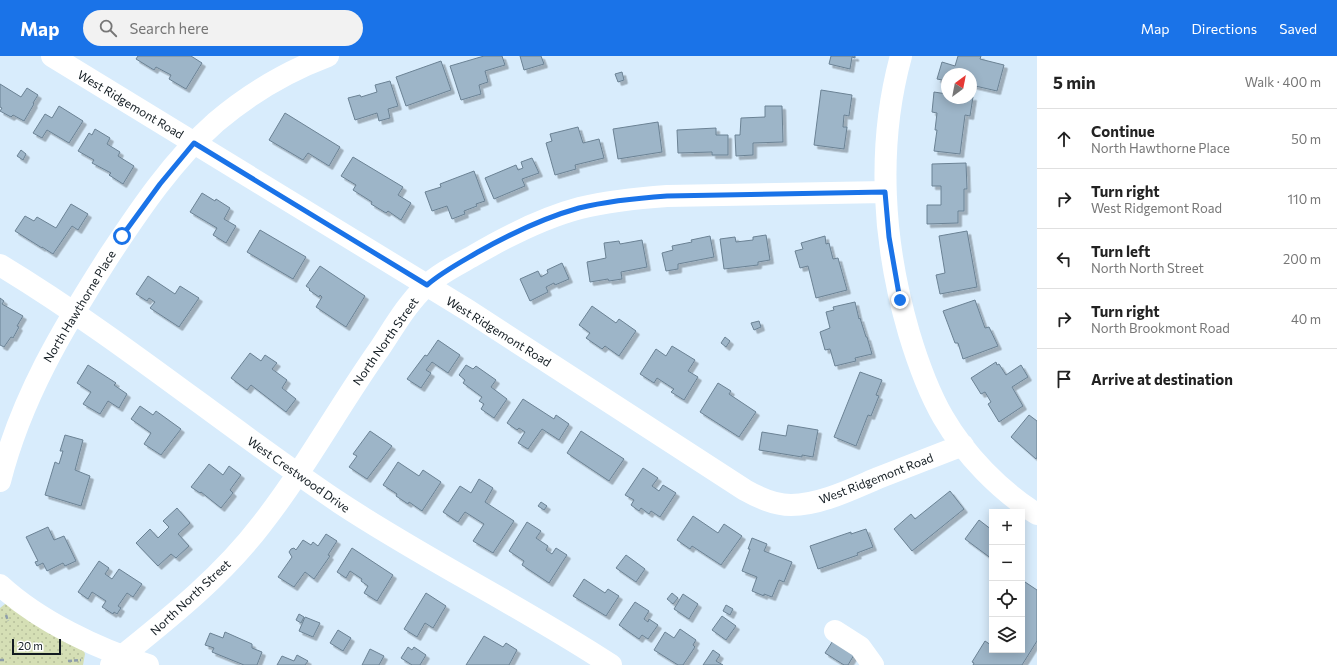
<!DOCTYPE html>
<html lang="en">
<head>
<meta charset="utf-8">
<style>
	:root { --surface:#fff; --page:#f2f2f2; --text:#222; --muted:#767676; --line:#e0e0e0; --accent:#1a73e8 }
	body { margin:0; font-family:Commissioner,sans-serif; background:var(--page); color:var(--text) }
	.controls { position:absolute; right:12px; bottom:12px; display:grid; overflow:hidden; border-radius:0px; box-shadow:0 2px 10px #0003 }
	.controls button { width:36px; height:36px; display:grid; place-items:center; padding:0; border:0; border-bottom:1px solid var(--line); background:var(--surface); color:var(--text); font:20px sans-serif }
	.compass { position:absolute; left:941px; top:12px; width:36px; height:36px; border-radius:50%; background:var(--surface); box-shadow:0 2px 10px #0003; rotate:32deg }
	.scale { position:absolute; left:12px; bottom:10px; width:49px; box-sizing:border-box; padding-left:4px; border:2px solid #121b21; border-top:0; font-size:11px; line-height:14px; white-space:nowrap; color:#121b21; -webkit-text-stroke:3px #fff; paint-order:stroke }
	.stop { position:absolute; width:12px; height:12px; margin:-9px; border:3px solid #1a73e8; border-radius:50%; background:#fff }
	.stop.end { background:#1a73e8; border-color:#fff; box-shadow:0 1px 4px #0008 }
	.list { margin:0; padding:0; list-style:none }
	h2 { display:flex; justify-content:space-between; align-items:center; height:52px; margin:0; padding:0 16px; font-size:17px }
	h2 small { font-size:13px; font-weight:400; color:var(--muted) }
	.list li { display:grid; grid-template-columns:26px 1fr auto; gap:12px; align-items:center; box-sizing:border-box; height:60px; padding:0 16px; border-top:1px solid var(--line) }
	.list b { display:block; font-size:15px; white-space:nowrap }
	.list p { margin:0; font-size:13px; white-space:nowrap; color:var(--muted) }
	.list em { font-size:13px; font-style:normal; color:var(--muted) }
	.icon { flex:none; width:22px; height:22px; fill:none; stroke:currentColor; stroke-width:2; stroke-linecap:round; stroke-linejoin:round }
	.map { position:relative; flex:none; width:1037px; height:609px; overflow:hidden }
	header { display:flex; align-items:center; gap:24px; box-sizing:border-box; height:56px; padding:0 20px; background:var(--accent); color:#fff }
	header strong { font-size:19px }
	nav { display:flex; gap:22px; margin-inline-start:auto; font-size:14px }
	.search { width:280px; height:36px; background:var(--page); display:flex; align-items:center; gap:10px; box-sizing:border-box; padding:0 14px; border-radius:22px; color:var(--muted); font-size:15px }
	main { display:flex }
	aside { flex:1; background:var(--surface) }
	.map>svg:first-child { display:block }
</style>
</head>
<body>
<header>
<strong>Map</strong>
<div class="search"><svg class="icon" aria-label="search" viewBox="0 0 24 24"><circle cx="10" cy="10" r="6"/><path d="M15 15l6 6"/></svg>Search here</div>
<nav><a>Map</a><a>Directions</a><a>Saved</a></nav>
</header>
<main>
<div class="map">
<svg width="1037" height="609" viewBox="0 0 1037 609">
	<defs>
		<pattern id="park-dots" width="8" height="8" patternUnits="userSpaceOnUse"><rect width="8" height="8" fill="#d5dfb5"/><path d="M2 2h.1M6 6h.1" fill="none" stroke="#b6bf9b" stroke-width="1.8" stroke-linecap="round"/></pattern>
		<filter id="shadow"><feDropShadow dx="3.5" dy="3.5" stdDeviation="0" flood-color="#0004"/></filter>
	</defs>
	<rect width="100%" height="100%" fill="#d8ecfc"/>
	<path fill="url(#park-dots)" d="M5,548H12L83,593L85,598L83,609H0V552Z"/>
	<path fill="#9db5c8" stroke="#6b8294" filter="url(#shadow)" d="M138,0H191L202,7L186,33L169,23L171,19L156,11L154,14L136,3Z
		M484,0H502L505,9L485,15L488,26L479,29L481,38L461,44L450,10Z
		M520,0H541L544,8L524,14Z
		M831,0H855V2L852,1L850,13L829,8Z
		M958,0H981L980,3L1004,9L997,35L971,29V18H947V25L937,23L942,6L955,10Z
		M441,5L451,34L406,50L396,21Z
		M622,16L624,24L618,26L615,18Z
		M390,25L398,50L388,53L390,62L379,65L377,57L355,64L348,42L360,39L361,41L377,36L375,29Z
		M0,28L21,41L27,32L38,39L33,47L34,48L24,65L13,59L11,61L0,55L2,52L0,51Z
		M821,34L852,39L849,60L844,59L843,71H847L844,93L814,89Z
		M934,36L947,38V42L973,41L970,60L965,59L960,98L934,95L937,74H935L937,57L932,56Z
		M59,50L83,65L69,87L47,74L42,82L33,77L45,58L52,62Z
		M765,50H782L783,86L753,87V99L736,100L735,79H740L741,62L765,61Z
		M285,57L340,91L329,110L308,97L303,104L269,84Z
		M658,66L662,96L618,103L613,73Z
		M578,71L583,87L599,83L604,102L575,109L576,113L555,119L546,87L552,85L550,78Z
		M716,72V79H728V99H712V96L678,97L677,74Z
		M95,73L110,82L107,88L120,96L118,100L134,110L123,128L109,119L111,117L92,107L94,104L78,95L89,77L92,79Z
		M21,94L26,98L23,104L17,100Z
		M353,101L403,131L398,139L411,147L401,164L388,155L386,157L371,148L372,146L353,134L356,129L341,120Z
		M532,102L539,117L522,123L525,130L494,143L485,122L516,109L518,114L523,112L521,106Z
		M966,107L967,133H964V155H958V167L927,168V149H941V130H932V108Z
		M474,115L485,145L476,148L477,150L464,155L465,158L452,163L447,150L432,155L425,136L441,131L440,128Z
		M202,137L215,145L216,143L230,152L224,163L236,170L226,187L213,179L217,172L190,156Z
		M71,148L88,158L78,174L72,170L53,198L42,191V192L15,175L25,160L34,165L37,161L56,172Z
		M260,174L306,201L293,223L247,196Z
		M967,175L977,231L940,238L936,219L945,217L939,180Z
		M766,179L770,204L758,206V209L724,213L720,183L735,181L736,186L753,184V181Z
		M710,180L714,201L678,208V213L666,215L662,197L673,194L672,190L692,186L691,184Z
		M825,180L826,188L829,187L833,203L838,202L847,234L816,242L808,210L800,212L795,195L803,193L801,187Z
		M642,184L647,211L621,216L622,223L609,225L608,223L590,226L587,206L606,202L604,187L619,185L620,188Z
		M562,207L569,223L555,229L554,227L546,231L548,236L530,245L520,223L538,215L541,221L548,217L547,214Z
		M320,210L365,240L346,271L316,251L322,241L320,239L319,241L309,234L310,233L306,230Z
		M148,220L175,238L180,230L199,242L179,271L150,252L155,246L149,242L147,245L136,238Z
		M0,242L4,245L2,248L23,260L17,270L19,271L13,282L11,281L4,291L0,289Z
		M975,244L985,272L989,271L998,290L963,303L958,287H955L943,255Z
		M855,246L859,263L860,262L866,281H867L872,298L855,302L856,305L835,310L830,293L825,294L820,276L830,272L826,256L834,254L833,251Z
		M592,250L616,267L619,263L636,275L619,300L605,290L602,293L586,282L590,277L579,269Z
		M759,265L761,271L754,274L751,267Z
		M725,281L730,285L726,291L721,287Z
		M438,284L460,299L448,317L432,306L426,314L431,317L421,332L407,323L425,299L427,300Z
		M672,290L695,304L688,315L698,321L684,344L671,336L674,333L657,322L654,327L640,318L656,293L666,300Z
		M250,297L261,305L265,299L277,307L272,313L287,324L282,332L296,343L286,356L251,329L247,334L231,322Z
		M996,306L997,309L999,308L1006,319L1021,309L1028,321L1012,331L1023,350L999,366L988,348L991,346L985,336L981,338L971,322Z
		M88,309L116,327L114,329L127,338L119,352L108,345L100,358L83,348L91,336L77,327Z
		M466,309L473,313L476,310L496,324L491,331L507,343L494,362L481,353L484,348L479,345L482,341L463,327L465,324L459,319Z
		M860,316L882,324L876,339L879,340L871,360L868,359L856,390L834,381Z
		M718,327L731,335L729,338L756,356L739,381L700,356Z
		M523,343L554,363L556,359L569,368L559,384L542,373L528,393L518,387L525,376L519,372L517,374L507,367Z
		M140,350L153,359L156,355L181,373L161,399L144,388L151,377L131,363Z
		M1029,359L1037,365V401L1036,403L1011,381Z
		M788,369L818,374L813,401L802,399V401L759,394L762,376L786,380Z
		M370,375L392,390L367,423L349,411L357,400L353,398Z
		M581,375L624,403L609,425L567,397Z
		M65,379L83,384L75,414L90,420L81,450L45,439L55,406L59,408L63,395H60Z
		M398,406L419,420L423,414L441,426L422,455L409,446L408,448L396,440L397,438L383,429Z
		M209,408L223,419L229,410L241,419L230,434L233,437L221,452L201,436L200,437L191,431Z
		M643,412L658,422L652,430L659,435L663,429L676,437L660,461L651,455L649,458L641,452L639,455L631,449L634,444L625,439Z
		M479,423L493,432L485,446L514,465L493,497L473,485L484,468L465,456L458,466L443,456L460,430L471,437Z
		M950,435L964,453L912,495L894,473L911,458L915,463Z
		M541,446L547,450L544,454L538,450Z
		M177,452L190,467L178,478L189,490L176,502L171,498L158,510L136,487L150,473L158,482L169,471L163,465Z
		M693,460L718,477L724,468L742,480L721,509L692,490L690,493L677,484Z
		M979,464L992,474V503L965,483Z
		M527,466L541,475L536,482L548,490L546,494L552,498L556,492L567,499L549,527L522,509L524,505L509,495Z
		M48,471L54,484L64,480L76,505L65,510L63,507L47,515L43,507L37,510L35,506L38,505L26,481Z
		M866,473L873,491L857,497L858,499L818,513L810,490L851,476V478Z
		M326,478L337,485L328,499L330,500L314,523L305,516L294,531L278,521L292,501L289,496L291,493L294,492L296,494L303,484L311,489L313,486L318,490Z
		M752,482L767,488L764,495L792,506L784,526L779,524L772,541L764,538V540L752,535L757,521L742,515L750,493H748Z
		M352,492L393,519L377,545L364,537L368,530L361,525L362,523L350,515L346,522L337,516Z
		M626,499L645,513L636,526L616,512Z
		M99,505L109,512L105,518L112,523L119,513L142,528L133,541L127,537L118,550L121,552L117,558L114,556L113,558L102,551L106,545L92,536L88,543L78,536Z
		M584,523L605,537L608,533L619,540L606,560L573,540Z
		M1022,524L1037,534V585L1022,609H973L974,607L972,606L985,585L991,589L992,586V594H1022Z
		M426,537L446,550L433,572L425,567L417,581L404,573Z
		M672,537L678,542L673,548L667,543Z
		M683,538L698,548L689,563L674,553Z
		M635,546L649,555L644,563L648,566L649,563L658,569L648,583L642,579L639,583L619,569Z
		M726,549L733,553L730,559L723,555Z
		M299,558L304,561L301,567L296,564Z
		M722,560L736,570L726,584L712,574Z
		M305,561L320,567L313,581L299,575Z
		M680,573L696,584L693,589L695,591L683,609H678L654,594L665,576L674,582Z
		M338,574L351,582L343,595L330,587Z
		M225,576L252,588V592L262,596L257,609H244L212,596L214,592L205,589L210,577L223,582Z
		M484,580L503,591L506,587L517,594L509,609H466Z
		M836,580L857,594L848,609H844L825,597Z
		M408,591L412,594L414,591L426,599L420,609H412L401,602Z
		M370,593L384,600L379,609H362Z
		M713,594L720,599L716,605L723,609H703Z
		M297,599L308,605L305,609H277L282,600L294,605Z"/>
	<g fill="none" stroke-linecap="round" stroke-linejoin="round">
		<path stroke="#8e9eaa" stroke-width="2.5" stroke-dasharray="4 2" stroke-linecap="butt" d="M6,559L8,565
			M0,604H6
			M68,605L81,604"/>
		<path stroke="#fff" stroke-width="22" d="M52,0L469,255L745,434C759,442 775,449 791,449C820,449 852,433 878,422C906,411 935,400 963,389
			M901,0C876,91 883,188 909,277C918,307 928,335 943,361C965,399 1000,435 1037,458
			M0,209C119,281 225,370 340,447C428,505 523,551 611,609
			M0,425C21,342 63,272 109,200C140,153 173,104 216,66C249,38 288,15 328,0
			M0,529C39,565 98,593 148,609
			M835,575L860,591L873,609
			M111,609C164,566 219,524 261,469C305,413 339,350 380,292C394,271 407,248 425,231C438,218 457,209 473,200C507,180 542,162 580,152C609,145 638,142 667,140L885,136"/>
	</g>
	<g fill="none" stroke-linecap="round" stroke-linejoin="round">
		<path stroke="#1a73e8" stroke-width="5" d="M122,180L160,128L194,87L427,229C442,216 461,206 478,196C510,178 543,162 579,152C608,145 638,142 667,140L885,136L889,181L900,244"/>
	</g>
	<g text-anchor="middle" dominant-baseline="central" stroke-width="4" stroke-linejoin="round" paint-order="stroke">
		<g font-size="12" fill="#121b21" stroke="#fff">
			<text transform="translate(131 48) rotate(31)">West Ridgemont Road</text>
			<text transform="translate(79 250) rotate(-59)">North Hawthorne Place</text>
			<text transform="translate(499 275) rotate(32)">West Ridgemont Road</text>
			<text transform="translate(385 285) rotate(-55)">North North Street</text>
			<text transform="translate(299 418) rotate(35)">West Crestwood Drive</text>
			<text transform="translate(876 422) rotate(-21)">West Ridgemont Road</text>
			<text transform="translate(190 541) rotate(-43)">North North Street</text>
		</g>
	</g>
</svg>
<div class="controls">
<button>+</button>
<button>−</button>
<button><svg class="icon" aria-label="locate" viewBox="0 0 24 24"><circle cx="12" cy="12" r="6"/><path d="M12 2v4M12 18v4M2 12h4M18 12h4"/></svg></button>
<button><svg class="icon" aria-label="layers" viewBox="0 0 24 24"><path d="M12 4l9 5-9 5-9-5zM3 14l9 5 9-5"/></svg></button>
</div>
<svg class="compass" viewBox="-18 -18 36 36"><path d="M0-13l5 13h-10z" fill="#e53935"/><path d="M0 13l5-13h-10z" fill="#767676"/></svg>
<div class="scale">20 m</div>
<div class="stop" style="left:122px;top:180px"></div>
<div class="stop end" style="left:900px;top:244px"></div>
</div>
<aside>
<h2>5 min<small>Walk · 400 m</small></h2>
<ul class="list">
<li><svg class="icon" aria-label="ahead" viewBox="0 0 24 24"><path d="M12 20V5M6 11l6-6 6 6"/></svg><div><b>Continue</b><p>North Hawthorne Place</p></div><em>50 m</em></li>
<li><svg class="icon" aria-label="right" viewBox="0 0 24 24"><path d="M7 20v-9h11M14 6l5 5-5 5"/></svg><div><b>Turn right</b><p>West Ridgemont Road</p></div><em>110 m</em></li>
<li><svg class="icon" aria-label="left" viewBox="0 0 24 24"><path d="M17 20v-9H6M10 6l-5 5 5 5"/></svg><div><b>Turn left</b><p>North North Street</p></div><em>200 m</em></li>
<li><svg class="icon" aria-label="right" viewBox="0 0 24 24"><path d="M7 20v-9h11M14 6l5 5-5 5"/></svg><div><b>Turn right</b><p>North Brookmont Road</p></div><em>40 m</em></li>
<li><svg class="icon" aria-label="arrive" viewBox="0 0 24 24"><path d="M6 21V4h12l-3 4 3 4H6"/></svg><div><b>Arrive at destination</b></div></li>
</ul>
</aside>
</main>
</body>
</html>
